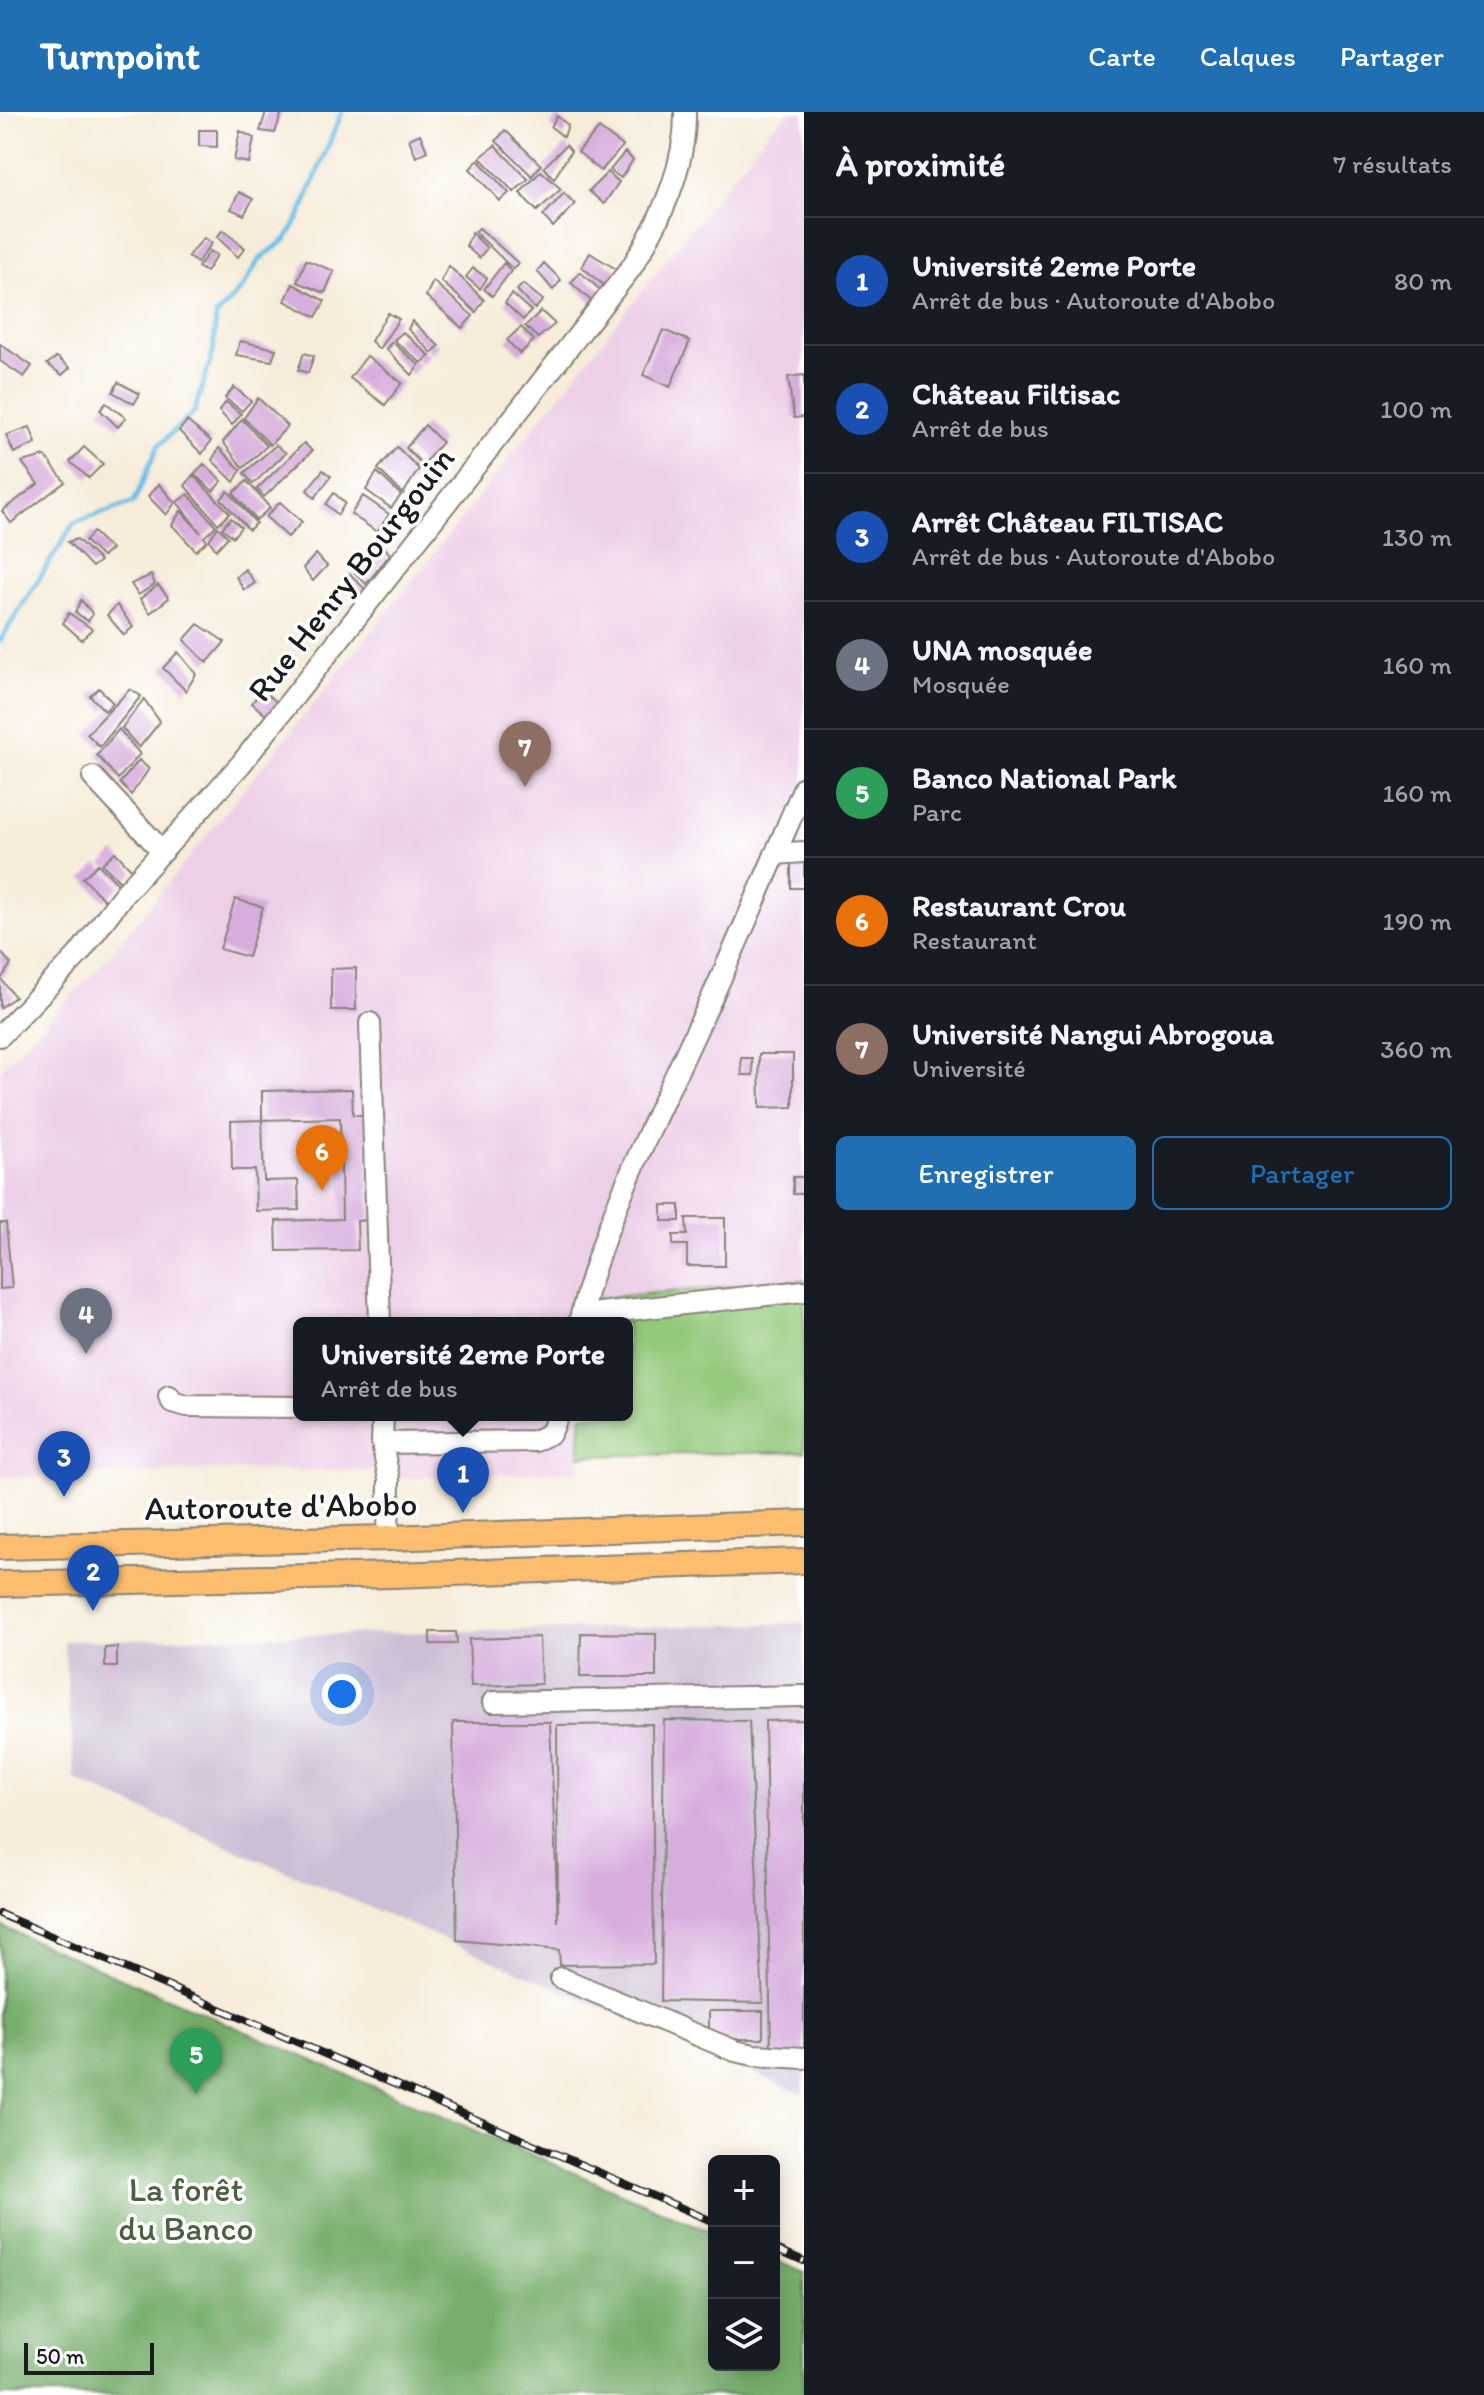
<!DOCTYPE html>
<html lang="fr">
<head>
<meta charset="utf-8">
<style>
	:root { --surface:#171b24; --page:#242831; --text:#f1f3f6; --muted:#9ea1a6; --line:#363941; --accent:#1f6fb2 }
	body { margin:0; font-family:Itim,sans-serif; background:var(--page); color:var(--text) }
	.controls { position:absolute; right:24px; bottom:24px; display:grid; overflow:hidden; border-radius:12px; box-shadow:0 4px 20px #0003 }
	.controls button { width:72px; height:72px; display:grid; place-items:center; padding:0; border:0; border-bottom:2px solid var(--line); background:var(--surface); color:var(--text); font:40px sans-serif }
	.scale { position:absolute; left:24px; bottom:20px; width:130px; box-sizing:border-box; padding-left:8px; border:4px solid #1c1c1c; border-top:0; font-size:22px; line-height:28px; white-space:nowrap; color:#1c1c1c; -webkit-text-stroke:6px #fff; paint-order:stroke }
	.you { position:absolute; left:342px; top:1582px; width:28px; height:28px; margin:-20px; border:6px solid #fff; border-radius:50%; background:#1a73e8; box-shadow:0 0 0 12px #1a73e833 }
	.badge { display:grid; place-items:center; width:52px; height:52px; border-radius:50%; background:var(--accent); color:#fff; font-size:26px; font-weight:700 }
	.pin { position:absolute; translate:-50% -66px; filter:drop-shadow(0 2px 4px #0008) }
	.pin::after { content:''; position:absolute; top:42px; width:28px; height:24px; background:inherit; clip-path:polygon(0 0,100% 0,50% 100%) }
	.popup { position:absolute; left:293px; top:1205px; width:340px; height:104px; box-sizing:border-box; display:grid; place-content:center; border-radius:12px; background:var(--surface); filter:drop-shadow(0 2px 6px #0005); font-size:26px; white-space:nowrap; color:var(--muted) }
	.popup b { font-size:30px; color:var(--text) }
	.popup::after { content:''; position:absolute; left:50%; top:100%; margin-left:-16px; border:16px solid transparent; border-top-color:var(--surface) }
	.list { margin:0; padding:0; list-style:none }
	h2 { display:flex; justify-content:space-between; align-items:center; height:104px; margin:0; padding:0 32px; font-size:34px }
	h2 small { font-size:26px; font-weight:400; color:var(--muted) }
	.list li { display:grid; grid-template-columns:52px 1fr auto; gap:24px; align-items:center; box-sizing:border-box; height:128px; padding:0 32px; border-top:2px solid var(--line) }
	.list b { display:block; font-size:30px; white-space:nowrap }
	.list p { margin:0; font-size:26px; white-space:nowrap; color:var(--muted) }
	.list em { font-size:26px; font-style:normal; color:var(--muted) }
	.actions { display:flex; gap:16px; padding:24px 32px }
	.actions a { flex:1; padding:18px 0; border:2px solid var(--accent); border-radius:12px; text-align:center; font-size:28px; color:var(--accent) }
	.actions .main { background:var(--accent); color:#fff }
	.icon { flex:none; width:44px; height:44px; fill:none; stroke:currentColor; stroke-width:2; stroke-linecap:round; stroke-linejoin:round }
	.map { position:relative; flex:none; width:804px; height:2283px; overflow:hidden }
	header { display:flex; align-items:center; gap:48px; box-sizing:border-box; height:112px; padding:0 40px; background:var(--accent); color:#fff }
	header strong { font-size:38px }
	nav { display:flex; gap:44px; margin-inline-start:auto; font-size:28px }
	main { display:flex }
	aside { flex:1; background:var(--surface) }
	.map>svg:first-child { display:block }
</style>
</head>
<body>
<header>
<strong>Turnpoint</strong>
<nav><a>Carte</a><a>Calques</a><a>Partager</a></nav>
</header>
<main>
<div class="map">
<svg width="804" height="2283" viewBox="0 0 804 2283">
	<rect width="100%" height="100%" fill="#fff"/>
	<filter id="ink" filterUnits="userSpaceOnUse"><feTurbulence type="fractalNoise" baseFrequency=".0125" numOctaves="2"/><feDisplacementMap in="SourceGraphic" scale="16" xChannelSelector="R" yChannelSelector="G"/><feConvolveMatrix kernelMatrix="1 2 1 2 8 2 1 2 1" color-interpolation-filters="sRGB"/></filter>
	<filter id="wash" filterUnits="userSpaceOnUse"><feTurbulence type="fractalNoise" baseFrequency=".006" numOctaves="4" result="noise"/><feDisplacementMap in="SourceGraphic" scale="32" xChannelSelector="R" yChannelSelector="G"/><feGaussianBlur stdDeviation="1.8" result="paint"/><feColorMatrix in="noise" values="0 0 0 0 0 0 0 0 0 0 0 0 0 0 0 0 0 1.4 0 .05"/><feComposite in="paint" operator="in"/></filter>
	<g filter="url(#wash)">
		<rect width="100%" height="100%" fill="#f6ecd9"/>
		<path fill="#edd0e8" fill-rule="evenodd" d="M789,0H804V1340L579,1344L578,1359L389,1367L380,1359L216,1358L0,1366V958L106,848L387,501L769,19ZM299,1211H627V1303H299Z"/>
		<path fill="#ccbed4" d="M804,1511V1983L75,1668L64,1529Z"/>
		<path fill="#93c97a" stroke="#58724b" stroke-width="2" d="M804,1168V1340L579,1344L582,1303H627V1211H589L591,1187Z"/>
		<path fill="#76ad6a" stroke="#496443" stroke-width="2" d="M0,1814L714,2121V2253H774V2147L804,2160V2283H0Z"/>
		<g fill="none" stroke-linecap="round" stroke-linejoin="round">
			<path stroke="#68bee5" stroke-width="5" d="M0,529L74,411L134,390L158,334L194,300L213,241L216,204L243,175L259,148L286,127L299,106L342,0"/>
		</g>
		<g id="blocks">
			<path fill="#d7addd" d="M266,0H282L275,21L260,19Z
				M557,4L568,13L564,25L551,15Z
				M599,16L623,34L601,59L578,40Z
				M199,18H217V35L199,34Z
				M505,18L541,53L532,64L496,29Z
				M240,19L254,26L249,51L234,48Z
				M420,22L427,39L416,45L409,27Z
				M495,33L528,67L514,80L480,46Z
				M566,33L571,39L554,67L544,55Z
				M625,40L633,48L621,66L610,58Z
				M478,48L509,81L500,89L470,57Z
				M541,59L561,77L537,99L520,81Z
				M608,60L619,70L604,92L589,79Z
				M239,80L253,87L244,103L231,97Z
				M564,81L575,92L553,115L543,104Z
				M479,116L518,151L513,157L475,120Z
				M223,118L245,136L238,145L217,125Z
				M472,121L487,136L479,146L466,134Z
				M204,126L212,131L197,151L188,144Z
				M210,139L217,143L206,160L198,155Z
				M590,141L619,159L606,175L582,155Z
				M306,148L334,159L325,181L297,170Z
				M504,151L511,159L492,184L484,177Z
				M544,151L561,168L553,178L537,159Z
				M449,154L484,188L476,200L441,169Z
				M473,156L487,166L480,177L466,165Z
				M580,160L605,182L596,193L571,171Z
				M433,169L473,204L462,216L426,184Z
				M293,172L325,189L316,205L285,189Z
				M523,172L543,188L535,197L517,178Z
				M512,182L531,199L523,208L505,191Z
				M541,199L555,212L538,226L525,214Z
				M388,201L399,207L379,237L371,229Z
				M412,209L439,234L432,241L408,217Z
				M521,215L534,228L520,242L507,228Z
				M663,218L690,229L670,275L643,263Z
				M403,220L430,244L421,251L394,228Z
				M240,229L276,237L272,249L236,243Z
				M392,230L419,253L412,263L386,237Z
				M0,232L32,254L24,265L0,249Z
				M304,241L314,244L308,261L298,258Z
				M367,244L402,271L385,293L350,266Z
				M57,245L70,256L62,263L47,252Z
				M804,263V305L794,306L788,265Z
				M118,270L140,282L134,292L113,280Z
				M234,275L251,289L242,299L225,286Z
				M258,286L288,314L270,333L244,306Z
				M226,290L241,302L232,313L219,299Z
				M106,291L126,306L118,315L100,298Z
				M242,307L267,334L243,356L223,330Z
				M187,309L211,329L202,342L179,319Z
				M425,313L442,330L423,353L406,336Z
				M30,315L36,331L14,341L6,323Z
				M304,331L312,339L264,385L257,377Z
				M276,333L286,341L253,372L244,361Z
				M84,335L103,352L89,366L70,350Z
				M397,335L419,357L403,382L378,357Z
				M219,336L241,358L234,370L212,348Z
				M45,344L65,370L11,411L2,399L38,372L22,350Z
				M204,352L222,369L213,379L194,362Z
				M323,358L331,364L315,386L307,378Z
				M377,360L401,383L391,396L366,378Z
				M193,363L230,401L218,412L185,374Z
				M247,369L270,396L256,408L233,381Z
				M159,372L175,391L166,403L148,384Z
				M228,379L256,411L249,418L221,387Z
				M334,381L345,391L338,403L326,392Z
				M188,382L216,414L204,425L207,429L196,439L172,413L181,399L201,421L177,390Z
				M363,384L389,402L377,420L351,402Z
				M280,390L302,410L288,425L266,405Z
				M231,406L241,415L233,425L222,416Z
				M218,415L228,425L216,438L209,428Z
				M93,420L111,437L102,445L85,429Z
				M77,427L100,449L92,455L68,430Z
				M379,429L390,442L366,472L354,460Z
				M316,442L327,454L313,469L303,456Z
				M245,457L255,471L244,478L236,465Z
				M350,462L365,477L359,485L343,468Z
				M151,463L155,472L138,483L131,472Z
				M158,473L169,486L150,501L140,487Z
				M81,488L93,502L88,509L75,500Z
				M117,493L133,515L124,523L107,503Z
				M69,501L92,517L82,528L63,511Z
				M198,512L225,530L207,551L184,528Z
				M178,540L196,562L186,579L163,556Z
				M99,576L113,591L105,599L90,584Z
				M130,577L141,584L100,635L87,622Z
				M262,578L279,592L268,605L252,591Z
				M144,587L160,610L139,636L122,616Z
				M119,617L140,642L118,667L97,643Z
				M139,648L149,657L131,683L120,671Z
				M115,740L134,760L122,772L102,752Z
				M804,747V776H791V748Z
				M98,752L120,774L105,789L83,766Z
				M235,787L263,795L248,845L220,837Z
				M0,839L11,852L1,867L15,885L0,896Z
				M356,856V898H331V857Z
				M759,942H793V995L760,996Z
				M741,946H752L753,963H742Z
				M352,977L353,1003H366L369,1108L357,1109L358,1138L277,1139L276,1109L342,1107L340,1006L262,1008L264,1069L298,1068L299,1098L256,1099L255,1058H232L231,1009L262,1008V979Z
				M793,1065H804V1082H793Z
				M662,1093H680V1109H662Z
				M686,1106H725V1154H687V1133H673V1123H687Z
				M0,1111H6L12,1176L0,1177Z
				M430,1520H456L457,1532H430Z
				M581,1521L656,1522V1565H580Z
				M539,1525L541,1572L471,1574L469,1527Z
				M117,1535V1555H105V1536Z
				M664,1608L749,1609L763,1891L661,1889Z
				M804,1608V1941H771L765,1609Z
				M453,1610H550L558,1810L557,1613L652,1612L654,1852L560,1853L559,1838L457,1828Z
				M709,1899H763V1927H709Z"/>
		</g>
	</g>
	<g filter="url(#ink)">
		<use href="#blocks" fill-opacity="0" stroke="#89847a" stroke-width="2"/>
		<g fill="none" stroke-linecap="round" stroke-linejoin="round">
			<g stroke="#89847a" stroke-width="24">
				<path id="minor" d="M93,665L163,740
					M775,742L804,740
					M370,911L380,1211
					M0,924L78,843L123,783L241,652L631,156C660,110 686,56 685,0
					M581,1203L804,1179
					M579,1211C604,1106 655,1008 700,911C737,833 770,754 804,675
					M169,1284L172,1290L187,1294L299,1295
					M383,1303L382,1331L389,1367L388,1426
					M382,1331L535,1329L551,1321L558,1303
					M493,1590L804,1584
					M561,1866L735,1939L754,1943L804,1946"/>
			</g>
			<g stroke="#89847a" stroke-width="28">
				<path id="major" d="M0,1435L388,1426L804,1411
					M0,1472L393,1463L804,1449"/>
			</g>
			<use href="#minor" stroke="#fff" stroke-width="20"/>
			<use href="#major" stroke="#fcbd6e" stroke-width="24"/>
			<g stroke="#1c1c1c" stroke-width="8">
				<path id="rail" d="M0,1802L714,2110
					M774,2136L804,2149"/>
			</g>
			<use href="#rail" stroke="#fff" stroke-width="5" stroke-dasharray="15" stroke-linecap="butt"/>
		</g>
	</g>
	<g text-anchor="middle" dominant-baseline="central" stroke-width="7" stroke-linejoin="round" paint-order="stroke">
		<g font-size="34" fill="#1c1c1c" stroke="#fff">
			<text transform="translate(351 462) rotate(-52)">Rue Henry Bourgouin</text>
			<text transform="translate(281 1394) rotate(-1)">Autoroute d'Abobo</text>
		</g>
		<g font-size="34" fill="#4c6142" stroke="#fff">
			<text x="186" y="2077">La forêt<tspan x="186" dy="39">du Banco</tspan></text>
		</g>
	</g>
</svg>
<div class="controls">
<button>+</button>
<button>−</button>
<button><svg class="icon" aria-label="layers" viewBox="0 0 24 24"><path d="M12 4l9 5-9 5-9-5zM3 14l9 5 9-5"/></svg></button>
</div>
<div class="scale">50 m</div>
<div class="you"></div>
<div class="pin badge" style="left:463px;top:1401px;background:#1a4fb4">1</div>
<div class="popup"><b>Université 2eme Porte</b>Arrêt de bus</div>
<div class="pin badge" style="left:93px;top:1499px;background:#1a4fb4">2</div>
<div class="pin badge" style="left:64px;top:1385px;background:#1a4fb4">3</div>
<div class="pin badge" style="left:86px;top:1242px;background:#6b7280">4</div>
<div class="pin badge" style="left:196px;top:1982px;background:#2e9e5b">5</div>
<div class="pin badge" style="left:322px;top:1079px;background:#e8710a">6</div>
<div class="pin badge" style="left:525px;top:675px;background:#8d6e63">7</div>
</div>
<aside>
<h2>À proximité<small>7 résultats</small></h2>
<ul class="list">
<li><span class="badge" style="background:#1a4fb4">1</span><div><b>Université 2eme Porte</b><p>Arrêt de bus · Autoroute d'Abobo</p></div><em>80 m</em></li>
<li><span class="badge" style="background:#1a4fb4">2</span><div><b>Château Filtisac</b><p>Arrêt de bus</p></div><em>100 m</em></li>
<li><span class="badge" style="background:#1a4fb4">3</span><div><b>Arrêt Château FILTISAC</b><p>Arrêt de bus · Autoroute d'Abobo</p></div><em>130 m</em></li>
<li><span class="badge" style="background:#6b7280">4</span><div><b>UNA mosquée</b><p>Mosquée</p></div><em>160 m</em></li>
<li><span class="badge" style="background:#2e9e5b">5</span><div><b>Banco National Park</b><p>Parc</p></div><em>160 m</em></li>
<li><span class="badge" style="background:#e8710a">6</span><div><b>Restaurant Crou</b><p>Restaurant</p></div><em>190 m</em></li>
<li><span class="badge" style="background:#8d6e63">7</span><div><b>Université Nangui Abrogoua</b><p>Université</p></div><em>360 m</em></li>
</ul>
<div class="actions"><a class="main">Enregistrer</a><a>Partager</a></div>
</aside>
</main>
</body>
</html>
